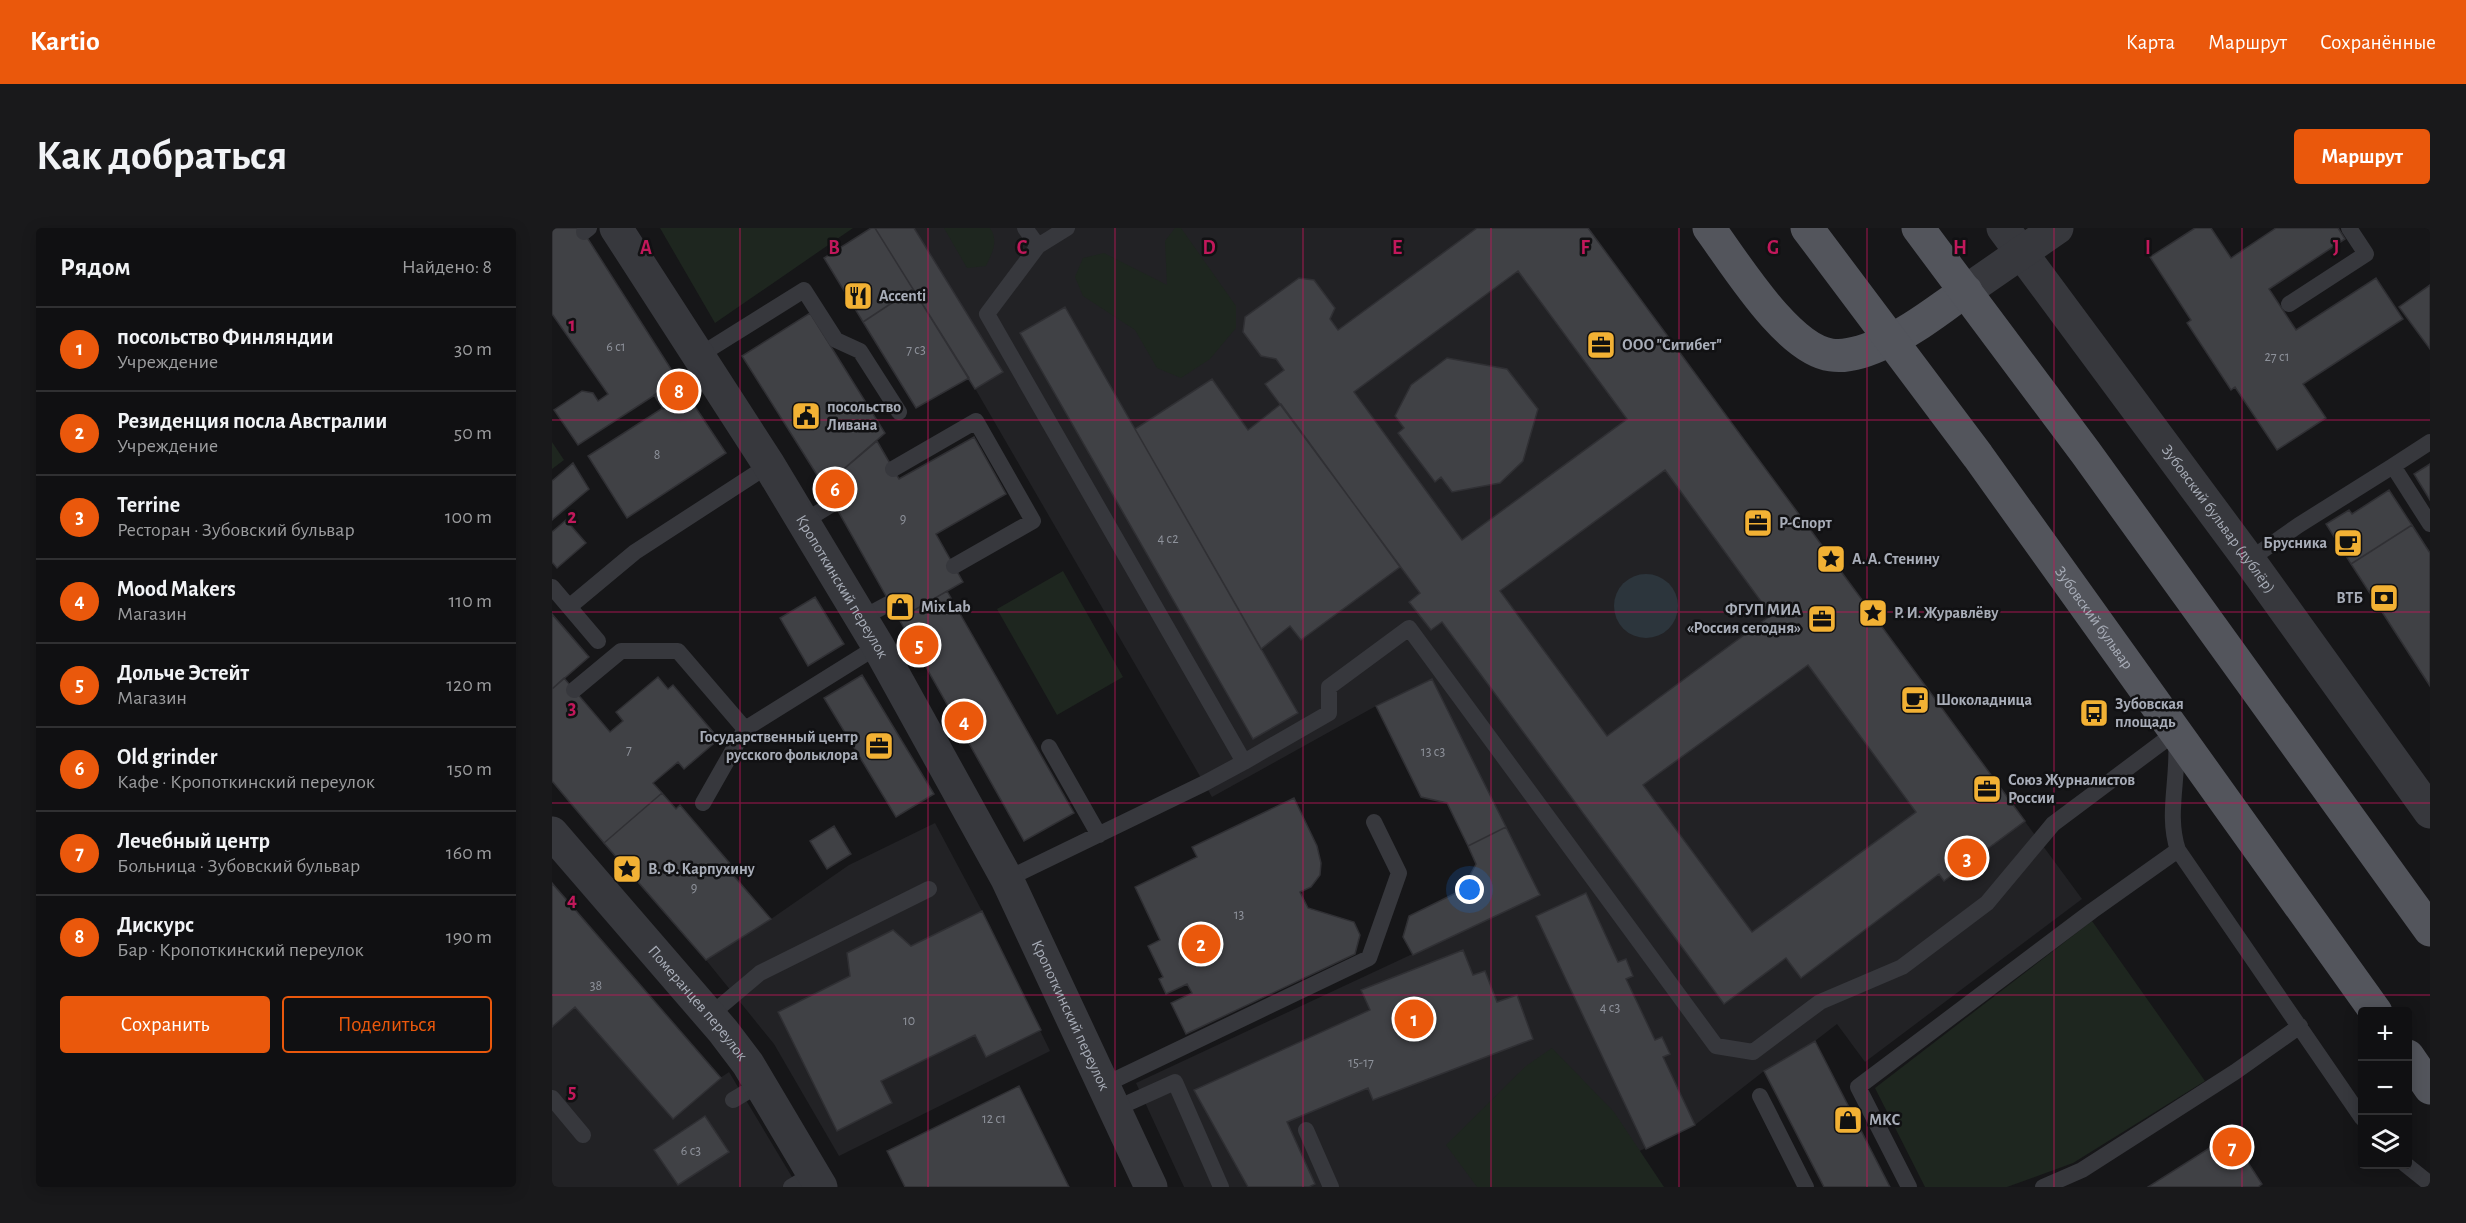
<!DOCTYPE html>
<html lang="ru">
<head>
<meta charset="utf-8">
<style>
	:root { --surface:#101012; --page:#19191b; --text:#f1f3f6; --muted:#9c9d9f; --line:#303032; --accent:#ea580c }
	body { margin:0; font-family:"Alegreya Sans",sans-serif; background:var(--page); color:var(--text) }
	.controls { position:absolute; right:18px; bottom:18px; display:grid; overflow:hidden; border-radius:6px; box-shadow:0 3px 15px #0003 }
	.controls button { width:54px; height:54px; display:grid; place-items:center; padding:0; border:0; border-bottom:2px solid var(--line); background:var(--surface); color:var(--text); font:30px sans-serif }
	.you { position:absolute; left:918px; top:662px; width:21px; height:21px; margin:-15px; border:4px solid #fff; border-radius:50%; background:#1a73e8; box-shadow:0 0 0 9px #1a73e833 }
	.badge { display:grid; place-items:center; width:39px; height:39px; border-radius:50%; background:var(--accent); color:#fff; font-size:20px; font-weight:700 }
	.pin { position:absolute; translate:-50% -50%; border:3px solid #fff; box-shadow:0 2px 6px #0006 }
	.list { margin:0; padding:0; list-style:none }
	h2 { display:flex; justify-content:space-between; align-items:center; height:78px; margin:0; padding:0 24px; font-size:26px }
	h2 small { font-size:20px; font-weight:400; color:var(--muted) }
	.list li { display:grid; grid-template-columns:39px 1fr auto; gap:18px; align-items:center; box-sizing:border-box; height:84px; padding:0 24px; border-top:2px solid var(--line) }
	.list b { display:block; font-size:22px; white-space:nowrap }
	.list p { margin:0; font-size:20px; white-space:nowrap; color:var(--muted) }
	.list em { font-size:20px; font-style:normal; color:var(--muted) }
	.actions { display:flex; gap:12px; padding:18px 24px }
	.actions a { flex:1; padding:14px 0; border:2px solid var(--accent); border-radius:6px; text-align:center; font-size:21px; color:var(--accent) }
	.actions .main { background:var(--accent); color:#fff }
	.icon { flex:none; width:33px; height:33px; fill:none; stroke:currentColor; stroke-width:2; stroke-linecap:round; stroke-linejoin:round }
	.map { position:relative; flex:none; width:1878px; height:959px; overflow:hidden; border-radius:6px }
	header { display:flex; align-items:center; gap:36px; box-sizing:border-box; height:84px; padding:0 30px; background:var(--accent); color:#fff }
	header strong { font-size:28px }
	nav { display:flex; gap:33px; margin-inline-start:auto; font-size:21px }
	.intro { display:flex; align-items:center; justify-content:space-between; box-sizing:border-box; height:144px; padding:0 36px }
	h1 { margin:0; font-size:42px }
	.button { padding:15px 27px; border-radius:6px; background:var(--accent); color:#fff; font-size:21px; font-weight:700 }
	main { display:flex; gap:36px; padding:0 36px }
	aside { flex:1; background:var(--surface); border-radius:6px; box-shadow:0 3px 15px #0003 }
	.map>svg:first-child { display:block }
</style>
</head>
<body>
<header>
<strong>Kartio</strong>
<nav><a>Карта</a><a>Маршрут</a><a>Сохранённые</a></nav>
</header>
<div class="intro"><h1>Как добраться</h1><a class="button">Маршрут</a></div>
<main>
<aside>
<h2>Рядом<small>Найдено: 8</small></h2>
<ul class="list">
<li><span class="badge">1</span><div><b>посольство Финляндии</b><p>Учреждение</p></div><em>30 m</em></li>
<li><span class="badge">2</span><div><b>Резиденция посла Австралии</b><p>Учреждение</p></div><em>50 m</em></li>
<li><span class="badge">3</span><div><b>Terrine</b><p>Ресторан · Зубовский бульвар</p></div><em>100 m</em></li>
<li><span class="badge">4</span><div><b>Mood Makers</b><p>Магазин</p></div><em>110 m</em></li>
<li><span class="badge">5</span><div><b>Дольче Эстейт</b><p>Магазин</p></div><em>120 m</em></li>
<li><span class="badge">6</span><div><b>Old grinder</b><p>Кафе · Кропоткинский переулок</p></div><em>150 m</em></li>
<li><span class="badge">7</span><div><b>Лечебный центр</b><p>Больница · Зубовский бульвар</p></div><em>160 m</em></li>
<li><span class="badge">8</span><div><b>Дискурс</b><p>Бар · Кропоткинский переулок</p></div><em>190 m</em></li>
</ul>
<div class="actions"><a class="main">Сохранить</a><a>Поделиться</a></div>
</aside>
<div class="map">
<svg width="1878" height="959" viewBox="0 0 1878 959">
	<rect width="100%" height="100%" fill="#161618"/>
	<path fill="#222225" d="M323,0H1036L1530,671L1313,834L1285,796L1263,813L1212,843L1143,897L1064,934L1076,959H632L584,855L987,667L880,451L824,478L660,569L417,150Z
		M383,595L430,683L498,823L287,928L222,816L154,732L219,691L297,637Z
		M0,655L168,850L177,844L246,959H0Z"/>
	<path fill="#1e261f" d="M108,0H301L163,95Z
		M392,0H438C447,13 440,25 434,38L415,40Z
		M623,0H629L684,78V100L658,131L629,150L605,140L583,102L531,68L523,49L531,30L552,25L615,57L613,13Z
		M0,214L12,232L0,241Z
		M511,343L571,449L505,487L445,381Z
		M1540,693L1653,853L1521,935L1455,959H1373L1323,860Z
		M1000,820L1062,884L1112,959H925L894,917L974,838Z"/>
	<path fill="#2c353c" d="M1062 378a32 32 0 1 1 64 0a32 32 0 1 1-64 0Z"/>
	<path fill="#404145" stroke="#303034" stroke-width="1.5" fill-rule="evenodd" d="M0,0H29L126,152L26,217L2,182L30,163L41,165L46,173L56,166L0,86Z
		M319,0H323L361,61L311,94L272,30Z
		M323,0H362L451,144L423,161Z
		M925,0H1036L1473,593L1392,653L1387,646L1249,750L1234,730L1172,776L890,394L879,402L857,374L868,365L713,156L732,142L724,131L709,128L691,104L693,89L747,50L762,52L783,80L778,91L786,102ZM966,43L1075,191L910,312L802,164ZM1113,242L1219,387L1055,508L948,363ZM1256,437L1364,584L1200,704L1091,557Z
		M1643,0H1659L1679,30L1724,0H1786L1793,11L1717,61L1744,102L1824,50L1851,91L1751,156L1774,190L1725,222L1683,159L1679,162L1635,95L1639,92L1598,29Z
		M1878,57V121L1847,79Z
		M361,61L417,150L364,180L311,94Z
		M513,79L746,485L701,511L468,105Z
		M258,85L333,205L272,258L190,128Z
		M895,130L955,141L986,181L971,233L948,255L900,264L889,249L883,254L846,205L852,200L843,188L859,157Z
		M660,151L696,202L729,176L848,339L749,412L738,398L709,421L583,201Z
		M126,152L134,165L111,181L102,167Z
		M134,165L174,225L75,290L36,228Z
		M422,209L454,266L384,306L411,354L347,391L272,258L325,213L347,251Z
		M21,235L37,261L0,292V253Z
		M1878,236V272L1862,246Z
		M1837,262L1860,297L1799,336L1774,296L1797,282L1800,286Z
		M14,292L34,315L5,340L0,334V304Z
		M1860,297L1878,325V458L1799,336Z
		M395,363L522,585L472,613L347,391Z
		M263,369L292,416L256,438L228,390Z
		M0,386L37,429L0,461Z
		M310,447L382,566L344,589L272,470Z
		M106,449L116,461L121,457L167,511L132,541L126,534L101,555L110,565L52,615L0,553V461L12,450L58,504L71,493L64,484Z
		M880,451L954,599L916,618L895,575L869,569L824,478Z
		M110,565L124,581L128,577L186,645L182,648L219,691L154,732L52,615Z
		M742,570L765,618L769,635L768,647L759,659L748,664L756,680L802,694L808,707L803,726L634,806L619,775L640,765L635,756L614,766L607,751L611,749L596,718L608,712L583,659L645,629L640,619Z
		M282,598L299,626L275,641L258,613Z
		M954,599L988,667L861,727L851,709L857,688L910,662L924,636L916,618Z
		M0,655L169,850L121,891L23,779L0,799Z
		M1034,665L1066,734L1074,731L1081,748L1074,751L1103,812L1110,809L1118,826L1111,829L1143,897L1094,921L984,688Z
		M430,683L489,802L434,829L423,807L329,853L340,875L285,903L226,784L298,748L295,725L341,702L359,718Z
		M911,722L921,747L933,743L945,774L965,767L981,811L821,872L816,860L735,894L763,956L757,959H696L642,862L818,782L809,762Z
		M1263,813L1338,959H1272L1212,843Z
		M467,858L517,959H353L335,923Z
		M153,888L177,924L126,957L102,922Z
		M1678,907L1710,956L1706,959H1596Z"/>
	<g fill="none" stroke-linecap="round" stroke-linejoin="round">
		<path stroke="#37383d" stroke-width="16" d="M473,0L486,18L515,0
			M32,4L37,0
			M486,18L435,86L692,534L777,485V459L857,400L1164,818L1201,824L1268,774L1350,739L1435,675L1501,596L1624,504
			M1737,76L1814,26L1797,0
			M148,127L252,62L284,112L308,123L347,184
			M1841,238L1878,214
			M341,241L424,193L481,293L402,338
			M251,294L282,275
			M1697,332L1747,297L1841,238L1878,296
			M0,359L46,413
			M17,379L83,324L217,237
			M310,390L338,375
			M22,462L69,423H126L193,501
			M1624,514C1627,550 1614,587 1626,622L1810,890
			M497,519L547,607
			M151,575L193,501L326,418
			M455,651L653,555L692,534
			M157,788L208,745L377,661
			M552,857L817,730L847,645L822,594
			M1208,868L1254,959
			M0,870L31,907
			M181,872L208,856
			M563,881L623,854L669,959
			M754,902L779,959
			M1853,936L1878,956
			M239,959L261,946
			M1357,959L1306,859L1540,683L1626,622
			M1491,959L1530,942L1683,844L1748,798"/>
		<g stroke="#37383d" stroke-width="33">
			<path id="s1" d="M64,0L217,237L326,418L455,651L599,959"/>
			<path id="s2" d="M1451,0L1697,332L1878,584"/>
			<path d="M1414,63L1505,0"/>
			<path id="s3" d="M0,605L171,803L196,836L269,959"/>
		</g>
		<g stroke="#53555c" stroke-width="33">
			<path d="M1157,0C1183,35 1235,121 1279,127C1298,130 1319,121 1336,113C1361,103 1391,78 1414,63"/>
			<path id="s4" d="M1255,0L1426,228L1824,784"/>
			<path d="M1366,0L1534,225L1878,702"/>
			<path d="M1856,828L1878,860"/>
		</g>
	</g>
	<path fill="none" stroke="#c2185b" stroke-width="1.5" stroke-opacity="0.55" d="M188,0V959M376,0V959M563,0V959M751,0V959M939,0V959M1127,0V959M1315,0V959M1502,0V959M1690,0V959M0,192H1878M0,384H1878M0,575H1878M0,767H1878"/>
	<defs>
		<g id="restaurant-square" transform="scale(1.5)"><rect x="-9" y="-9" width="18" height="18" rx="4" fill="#f2b134" stroke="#111113"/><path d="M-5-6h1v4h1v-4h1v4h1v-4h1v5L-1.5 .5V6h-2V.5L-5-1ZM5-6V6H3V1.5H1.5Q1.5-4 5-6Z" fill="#111"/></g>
		<g id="office-square" transform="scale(1.5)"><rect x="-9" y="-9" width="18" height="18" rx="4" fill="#f2b134" stroke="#111113"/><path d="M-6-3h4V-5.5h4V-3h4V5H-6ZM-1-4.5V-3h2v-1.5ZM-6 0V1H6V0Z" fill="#111"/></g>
		<g id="civic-square" transform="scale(1.5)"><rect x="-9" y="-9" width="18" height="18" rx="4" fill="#f2b134" stroke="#111113"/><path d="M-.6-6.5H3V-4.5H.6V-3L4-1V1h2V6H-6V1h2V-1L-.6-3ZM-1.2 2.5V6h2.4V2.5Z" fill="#111"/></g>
		<g id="cafe-square" transform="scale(1.5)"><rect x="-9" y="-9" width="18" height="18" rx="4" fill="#f2b134" stroke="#111113"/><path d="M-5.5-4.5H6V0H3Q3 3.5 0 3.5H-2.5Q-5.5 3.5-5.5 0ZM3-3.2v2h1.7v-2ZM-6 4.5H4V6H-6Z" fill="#111"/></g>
		<g id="sight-square" transform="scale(1.5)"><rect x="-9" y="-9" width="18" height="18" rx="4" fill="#f2b134" stroke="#111113"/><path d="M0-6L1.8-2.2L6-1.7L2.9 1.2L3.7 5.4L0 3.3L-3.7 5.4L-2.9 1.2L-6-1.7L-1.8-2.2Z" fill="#111"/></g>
		<g id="bank-square" transform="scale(1.5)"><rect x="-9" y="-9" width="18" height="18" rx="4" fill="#f2b134" stroke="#111113"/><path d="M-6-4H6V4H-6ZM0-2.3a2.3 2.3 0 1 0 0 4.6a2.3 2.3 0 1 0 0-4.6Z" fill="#111"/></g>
		<g id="shop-square" transform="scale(1.5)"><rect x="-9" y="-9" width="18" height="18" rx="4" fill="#f2b134" stroke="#111113"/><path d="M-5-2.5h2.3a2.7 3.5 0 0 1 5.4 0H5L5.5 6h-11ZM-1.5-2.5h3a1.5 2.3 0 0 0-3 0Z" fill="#111"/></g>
		<g id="bus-square" transform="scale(1.5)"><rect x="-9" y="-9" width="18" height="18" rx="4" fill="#f2b134" stroke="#111113"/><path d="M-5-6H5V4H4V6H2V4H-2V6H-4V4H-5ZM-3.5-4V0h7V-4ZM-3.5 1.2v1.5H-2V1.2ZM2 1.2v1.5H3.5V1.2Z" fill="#111"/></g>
	</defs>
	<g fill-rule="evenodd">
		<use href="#restaurant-square" x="306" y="68"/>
		<use href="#office-square" x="1049" y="117"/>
		<use href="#civic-square" x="254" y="188"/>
		<use href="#office-square" x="1206" y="295"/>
		<use href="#cafe-square" x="1796" y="315"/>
		<use href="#sight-square" x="1279" y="331"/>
		<use href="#bank-square" x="1832" y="370"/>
		<use href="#shop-square" x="348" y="379"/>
		<use href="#sight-square" x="1321" y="385"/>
		<use href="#office-square" x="1270" y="391"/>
		<use href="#cafe-square" x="1363" y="472"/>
		<use href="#bus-square" x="1542" y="485"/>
		<use href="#office-square" x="327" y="518"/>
		<use href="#office-square" x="1435" y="561"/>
		<use href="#sight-square" x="75" y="641"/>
		<use href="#shop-square" x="1296" y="892"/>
	</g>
	<g text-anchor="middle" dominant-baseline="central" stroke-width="5" stroke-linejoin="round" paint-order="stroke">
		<g font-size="14" fill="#8e929b">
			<text x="64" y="119">6 с1</text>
			<text x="364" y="122">7 с3</text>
			<text x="1725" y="129">27 с1</text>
			<text x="105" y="227">8</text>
			<text x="351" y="291">9</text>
			<text x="616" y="311">4 с2</text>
			<text x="77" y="522">7</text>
			<text x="881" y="524">13 с3</text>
			<text x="142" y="660">9</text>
			<text x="687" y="687">13</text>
			<text x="44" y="758">38</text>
			<text x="1058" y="780">4 с3</text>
			<text x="357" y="793">10</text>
			<text x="809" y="835">15-17</text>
			<text x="442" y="891">12 с1</text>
			<text x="139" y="923">6 с3</text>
		</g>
		<g font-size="16" font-weight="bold" fill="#a8adb8" stroke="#111113" text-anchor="start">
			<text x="327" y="68">Accenti</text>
			<text x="1070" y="117">ООО "Ситибет"</text>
			<text x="275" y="179">посольство<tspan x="275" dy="18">Ливана</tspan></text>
			<text x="1227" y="295">Р-Спорт</text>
			<text x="1775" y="315" text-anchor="end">Брусника</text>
			<text x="1300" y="331">А. А. Стенину</text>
			<text x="1811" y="370" text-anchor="end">ВТБ</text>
			<text x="369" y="379">Mix Lab</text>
			<text x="1249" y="382" text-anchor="end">ФГУП МИА<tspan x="1249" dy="18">«Россия сегодня»</tspan></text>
			<text x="1342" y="385">Р. И. Журавлёву</text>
			<text x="1384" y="472">Шоколадница</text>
			<text x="1563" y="476">Зубовская<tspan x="1563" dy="18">площадь</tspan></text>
			<text x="306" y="509" text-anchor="end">Государственный центр<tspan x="306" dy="18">русского фольклора</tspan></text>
			<text x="1456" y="552">Союз Журналистов<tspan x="1456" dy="18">России</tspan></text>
			<text x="96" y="641">В. Ф. Карпухину</text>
			<text x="1317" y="892">МКС</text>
		</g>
		<g font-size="16" fill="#a8adb8" stroke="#111113">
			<text stroke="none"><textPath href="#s2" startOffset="362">Зубовский бульвар (дублёр)</textPath></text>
			<text stroke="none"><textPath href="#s1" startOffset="424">Кропоткинский переулок</textPath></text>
			<text stroke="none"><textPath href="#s4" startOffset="484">Зубовский бульвар</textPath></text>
			<text stroke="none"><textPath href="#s3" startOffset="224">Померанцев переулок</textPath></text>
			<text stroke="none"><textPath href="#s1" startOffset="910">Кропоткинский переулок</textPath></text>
		</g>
	</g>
	<g font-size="20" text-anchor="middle" font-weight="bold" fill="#c2185b" stroke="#111113" stroke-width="5" stroke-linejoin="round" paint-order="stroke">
		<text x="94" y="26">A</text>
		<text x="282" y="26">B</text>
		<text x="470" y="26">C</text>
		<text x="657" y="26">D</text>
		<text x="845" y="26">E</text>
		<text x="1033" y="26">F</text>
		<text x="1221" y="26">G</text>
		<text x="1408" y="26">H</text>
		<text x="1596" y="26">I</text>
		<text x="1784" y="26">J</text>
		<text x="20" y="103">1</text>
		<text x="20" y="295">2</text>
		<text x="20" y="486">3</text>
		<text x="20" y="678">4</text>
		<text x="20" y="870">5</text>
	</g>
</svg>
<div class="controls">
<button>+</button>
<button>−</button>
<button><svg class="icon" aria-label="layers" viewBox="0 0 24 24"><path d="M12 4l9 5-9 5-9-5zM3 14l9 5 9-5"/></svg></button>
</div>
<div class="you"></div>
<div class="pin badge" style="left:862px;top:791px">1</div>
<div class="pin badge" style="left:649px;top:716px">2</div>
<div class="pin badge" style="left:1415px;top:630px">3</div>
<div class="pin badge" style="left:412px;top:493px">4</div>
<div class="pin badge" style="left:367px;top:417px">5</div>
<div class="pin badge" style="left:283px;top:261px">6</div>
<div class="pin badge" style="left:1680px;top:919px">7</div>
<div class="pin badge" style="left:127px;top:163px">8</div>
</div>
</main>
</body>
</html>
